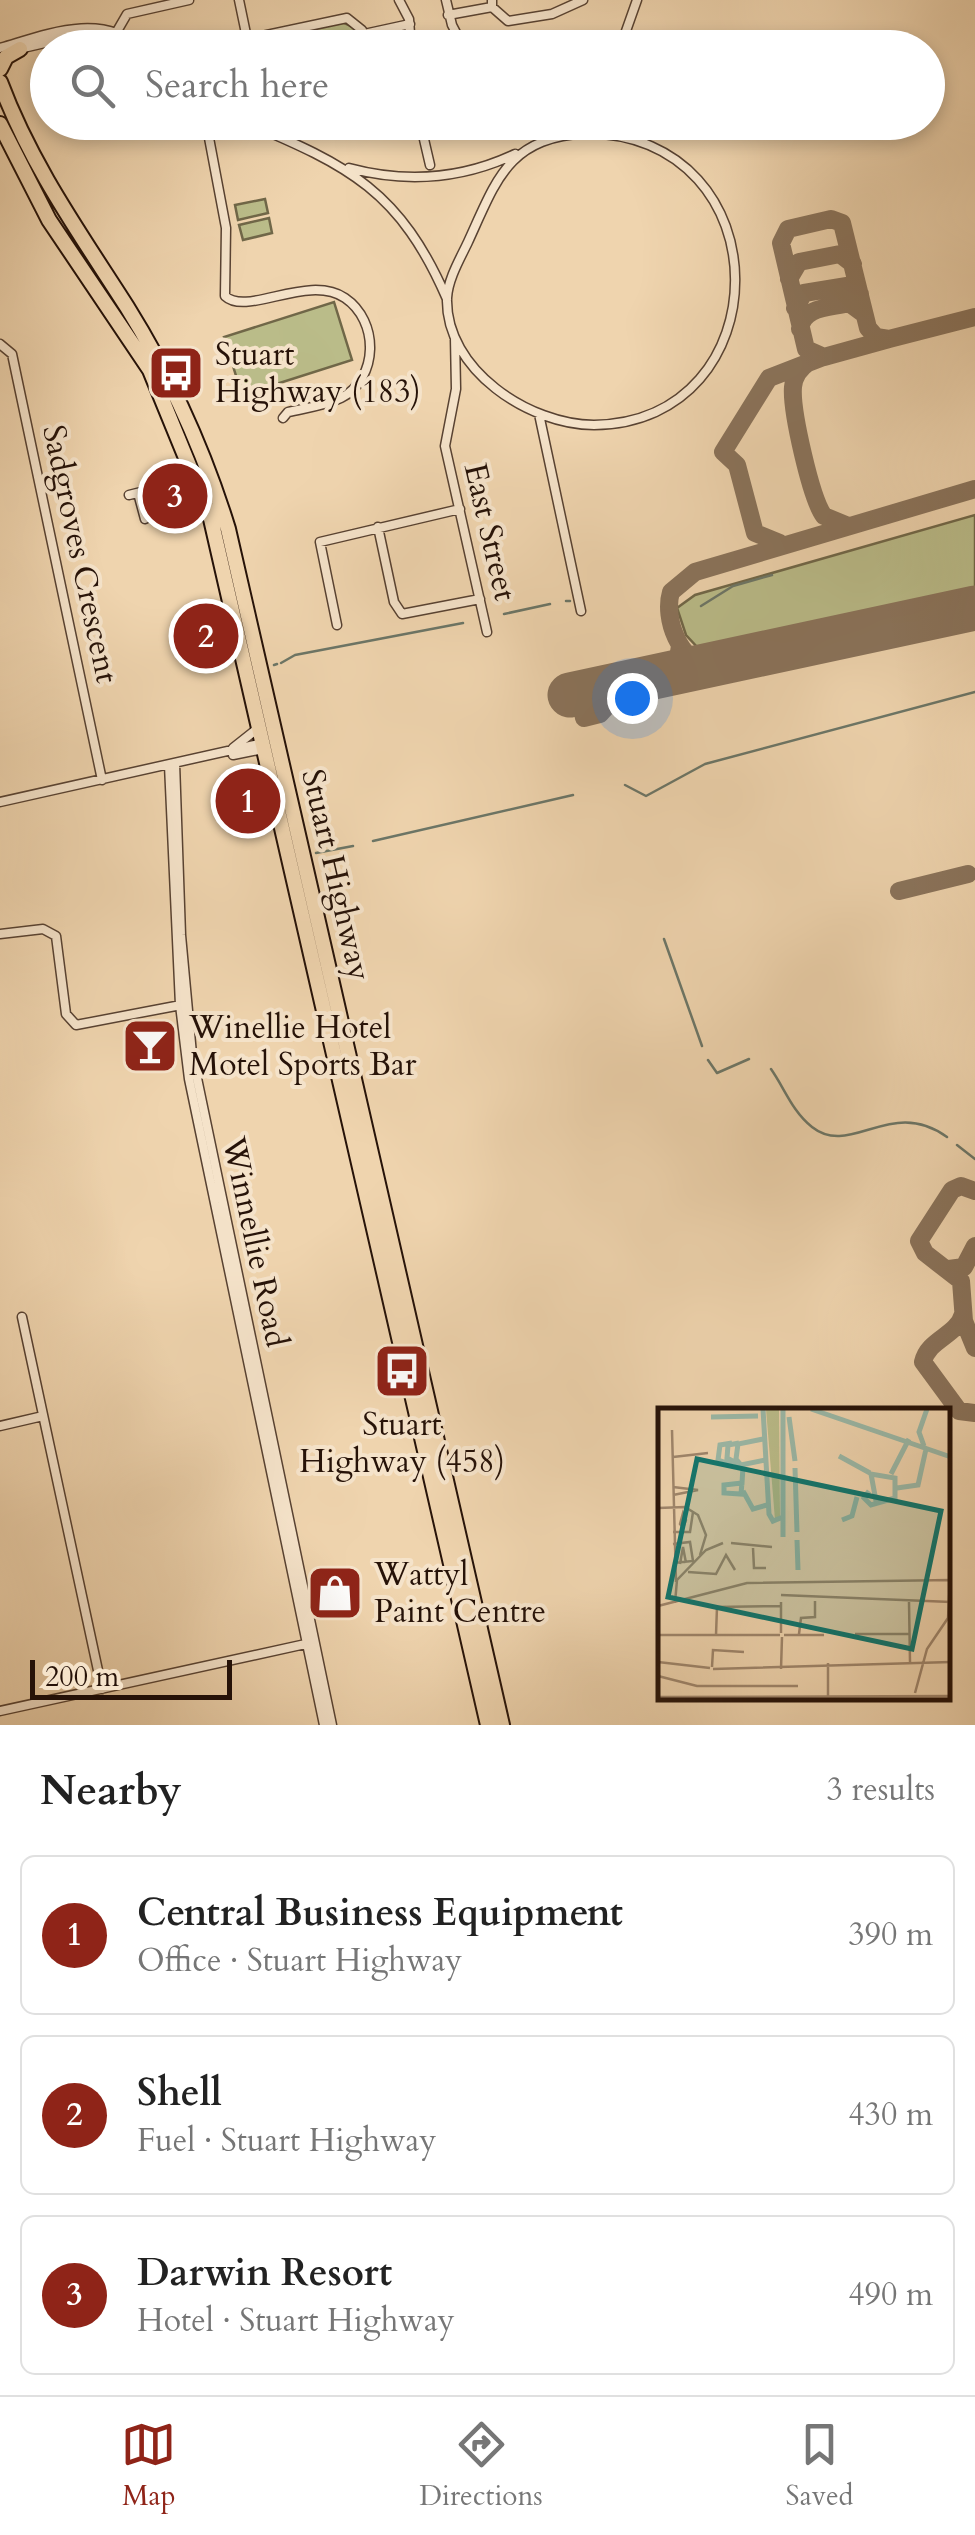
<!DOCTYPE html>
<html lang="en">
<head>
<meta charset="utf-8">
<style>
	:root { --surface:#fff; --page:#f6f6f6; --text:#222; --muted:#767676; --line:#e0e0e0; --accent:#8f2418 }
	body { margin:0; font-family:Cardo,serif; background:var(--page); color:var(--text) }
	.scale { position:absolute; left:30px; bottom:25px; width:202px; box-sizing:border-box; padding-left:10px; border:5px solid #261208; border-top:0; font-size:28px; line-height:35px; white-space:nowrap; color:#261208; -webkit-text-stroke:8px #f5e3ca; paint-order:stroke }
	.you { position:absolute; left:632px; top:698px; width:35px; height:35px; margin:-25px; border:8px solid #fff; border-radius:50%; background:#1a73e8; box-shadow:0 0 0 15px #1a73e833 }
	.badge { display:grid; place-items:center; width:65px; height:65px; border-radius:50%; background:var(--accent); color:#fff; font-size:32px; font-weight:700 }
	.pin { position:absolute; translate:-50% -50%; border:5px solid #fff; box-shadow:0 2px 10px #0006 }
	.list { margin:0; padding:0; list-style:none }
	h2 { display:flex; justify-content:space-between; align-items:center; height:130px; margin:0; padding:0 40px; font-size:42px }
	h2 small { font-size:32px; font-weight:400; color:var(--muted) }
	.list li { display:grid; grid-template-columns:65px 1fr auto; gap:30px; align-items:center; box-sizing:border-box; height:160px; margin:0 20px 20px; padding:0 20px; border:2px solid var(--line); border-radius:15px }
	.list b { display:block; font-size:38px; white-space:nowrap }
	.list p { margin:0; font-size:32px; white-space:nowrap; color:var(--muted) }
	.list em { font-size:32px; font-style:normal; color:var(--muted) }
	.icon { flex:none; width:55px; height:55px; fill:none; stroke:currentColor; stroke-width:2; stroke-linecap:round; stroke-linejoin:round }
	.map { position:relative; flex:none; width:975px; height:1725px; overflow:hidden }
	.search { position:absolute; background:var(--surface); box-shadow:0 5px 15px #0003; left:30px; right:30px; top:30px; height:110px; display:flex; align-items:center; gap:25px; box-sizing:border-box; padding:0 35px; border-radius:55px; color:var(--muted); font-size:38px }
	.sheet { height:670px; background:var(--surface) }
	nav { display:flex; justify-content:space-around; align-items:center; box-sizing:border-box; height:140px; border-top:2px solid var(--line); background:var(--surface); font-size:28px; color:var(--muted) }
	nav a { display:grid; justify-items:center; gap:5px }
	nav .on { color:var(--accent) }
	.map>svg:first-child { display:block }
</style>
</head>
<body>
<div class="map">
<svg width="975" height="1725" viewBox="0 0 975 1725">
	<rect width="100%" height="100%" fill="#efd4ae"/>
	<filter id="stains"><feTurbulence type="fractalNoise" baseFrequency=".002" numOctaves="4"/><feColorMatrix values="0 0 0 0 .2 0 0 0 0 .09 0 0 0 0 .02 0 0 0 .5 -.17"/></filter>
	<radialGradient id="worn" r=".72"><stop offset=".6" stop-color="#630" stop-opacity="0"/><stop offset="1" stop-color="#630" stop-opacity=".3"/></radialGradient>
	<path fill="#babc89" stroke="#706748" stroke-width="2.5" d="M342,22L358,29V47L255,48L267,38Z
		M265,199L268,213L238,220L235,205Z
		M269,218L272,233L243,240L239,225Z
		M334,302L352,360L242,395L224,337Z
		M975,515V590L699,649L686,635L677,608L695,595Z"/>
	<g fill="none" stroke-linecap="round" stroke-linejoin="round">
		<path stroke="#6c7667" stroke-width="2.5" d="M566,601H570
			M701,606L733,586L772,575
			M504,614L550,604
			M281,663L295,655L463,623
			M274,665L277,664
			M625,785L646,796L705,764L975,692
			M373,841L573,795
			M316,853L353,846
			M664,939L702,1046
			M708,1060L717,1073L749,1059
			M771,1069C785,1089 792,1111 812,1127C851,1158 891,1096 947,1137
			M957,1145L975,1159"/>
		<path stroke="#8a735b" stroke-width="18" d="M789,279L799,262L840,254L853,264
			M795,308L804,293L853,285L860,294
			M800,329C803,306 831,308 849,303L864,314
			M889,339L824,357L806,349L781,243L788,229L831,219L842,223L868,328L876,337L889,339L975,317
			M809,362C800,368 794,376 793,387C791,410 811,499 824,516L846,525
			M780,543L755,533L737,465L723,452L769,378L823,357
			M709,666C680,662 663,619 671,592L695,572L975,489
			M662,676L677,665L680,646
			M579,693L584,718L600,714L628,683
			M899,891L968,874
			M975,1191L961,1186L952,1190L919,1241L925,1253L961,1281L964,1321L975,1348
			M949,1269L964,1267L975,1246
			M963,1314C957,1336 928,1339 923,1362L959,1411L975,1413"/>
		<path stroke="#8a735b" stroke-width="45" d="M570,695L975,608"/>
		<g stroke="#584232" stroke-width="11">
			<path id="minor" d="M239,0L249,48
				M399,0L409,19L411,48
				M446,0L452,25L464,48
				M492,0V7L508,21L552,14L583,0
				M448,15L492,7
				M116,33L127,14L189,0
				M364,34L410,24
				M247,39L347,18L362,30L361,48
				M0,48C45,35 101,11 141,48
				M620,48L637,0
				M19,49L92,32L133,48
				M206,122L226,228L225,296C247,317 308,273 345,298C379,321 379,378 341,398C325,406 305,408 288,412L283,418
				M245,122C350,166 400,191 447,299
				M271,122H279
				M420,122L430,165
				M586,133C786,136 781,423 594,425C530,425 445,370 447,298C448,279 460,259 468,242C497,179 508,138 586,133Z
				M545,137L564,122
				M349,168C405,183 462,179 515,154
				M455,338L456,389L445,446L487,632
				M0,344L12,354L102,780
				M539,414L581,611
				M138,493L145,519
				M129,495L197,478
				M378,527L394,602L402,614L480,599
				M337,625L320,542L460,509
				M233,748L257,729
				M233,755L263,749
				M175,763L181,935L192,1054L332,1725
				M169,765L180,1005L189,1079L324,1725
				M0,802L263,743
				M0,934L43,929L56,936L66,1014L76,1025L181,1005
				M22,1317L102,1689
				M0,1426L43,1416
				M0,1711L310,1643"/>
		</g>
		<g stroke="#261208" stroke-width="18">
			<path id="trunk" d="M0,69L6,57L20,49
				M0,82C31,165 79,232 127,307C170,376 204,451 228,529L502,1725
				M0,124L49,220L150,370L211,519L488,1725"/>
		</g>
		<use href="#minor" stroke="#f5e3ca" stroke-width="8"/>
		<use href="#trunk" stroke="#efd4ae" stroke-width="14"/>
	</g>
	<defs>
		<g id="bus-square" transform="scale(2.875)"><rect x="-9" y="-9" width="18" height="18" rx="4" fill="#8f2418" stroke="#f5e3ca"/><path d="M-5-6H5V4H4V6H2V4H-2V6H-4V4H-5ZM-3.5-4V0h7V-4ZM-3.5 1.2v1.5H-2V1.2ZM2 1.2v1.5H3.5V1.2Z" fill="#fff"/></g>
		<g id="bar-square" transform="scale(2.875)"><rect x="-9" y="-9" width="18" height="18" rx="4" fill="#8f2418" stroke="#f5e3ca"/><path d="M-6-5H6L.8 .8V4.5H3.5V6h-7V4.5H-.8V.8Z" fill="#fff"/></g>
		<g id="shop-square" transform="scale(2.875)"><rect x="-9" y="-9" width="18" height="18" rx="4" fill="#8f2418" stroke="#f5e3ca"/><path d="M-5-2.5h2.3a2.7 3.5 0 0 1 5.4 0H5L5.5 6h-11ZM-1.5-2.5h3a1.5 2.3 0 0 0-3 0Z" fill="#fff"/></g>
	</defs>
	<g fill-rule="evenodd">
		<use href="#bus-square" x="176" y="373"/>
		<use href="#bar-square" x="150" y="1046"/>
		<use href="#bus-square" x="402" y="1371"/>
		<use href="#shop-square" x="335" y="1593"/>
	</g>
	<g text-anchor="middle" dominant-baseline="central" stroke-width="8" stroke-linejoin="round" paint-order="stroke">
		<g font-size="32" fill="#261208" stroke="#f5e3ca" text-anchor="start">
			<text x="215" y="355">Stuart<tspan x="215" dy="37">Highway (183)</tspan></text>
			<text x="189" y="1028">Winellie Hotel<tspan x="189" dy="37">Motel Sports Bar</tspan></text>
			<text x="402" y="1425" text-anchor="middle">Stuart<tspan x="402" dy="37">Highway (458)</tspan></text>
			<text x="374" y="1575">Wattyl<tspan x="374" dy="37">Paint Centre</tspan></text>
		</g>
		<g font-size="32" fill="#261208" stroke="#f5e3ca">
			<text transform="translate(490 532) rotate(77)">East Street</text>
			<text transform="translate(80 554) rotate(78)">Sadgroves Crescent</text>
			<text transform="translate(336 875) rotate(77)">Stuart Highway</text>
			<text transform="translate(255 1242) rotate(78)">Winnellie Road</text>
		</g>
	</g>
	<g transform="translate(658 1408)">
		<rect width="292" height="292" fill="#efd4ae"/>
		<path d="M108,1H121L122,110L117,112Z" fill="#babc89"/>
		<path fill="none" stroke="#9ab8a7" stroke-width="5" d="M105,1L111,106L115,113L125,109M125,1V129M153,1L293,49M53,9L100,8M131,9L137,53M105,31L80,36L78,51L83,57L107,52M74,35L62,37L60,52L75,57M81,35L70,37L69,50L82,57M266,38L261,24L269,1M181,48L212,65M137,60L139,124M233,66L251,31M84,74L83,86L66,85V77L84,75L85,59M239,80L260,77L268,41M85,83L95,101L109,97M211,83L206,90L213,97L237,90V70L213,66L218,93M184,112L194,108L199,89M139,132L140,162"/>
		<path fill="none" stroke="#9f866c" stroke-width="2.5" d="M14,22L18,174M15,49L50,45M15,79L40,82L15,87M0,100L27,99L40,107L48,127L42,147M25,105L28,112L25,120L22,116ZM15,124H32L35,104M73,135L114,139M15,136L32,134L35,153L15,155M95,140L96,160H108M22,156L25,139L28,155M30,164L58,166L68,147L77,162M123,187L293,194M123,194V225M251,194L252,254M17,195L19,172L48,142L65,135M0,198L89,175L293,172M141,226L143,210L157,209V193M197,226H252M0,227H122M58,227L59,199L123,198M126,227H166M0,254L52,260M54,259L55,242L86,244M55,261L293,254M123,261L124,229M0,268L39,278H140M257,285L269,241L290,210L292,172M0,289L293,288M170,289V255"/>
		<path fill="#0f766e" fill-opacity="0.15" stroke="#0f766e" stroke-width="5" d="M39,51L283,103L254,241L10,189Z"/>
		<rect width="292" height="292" fill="none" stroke="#261208" stroke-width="5"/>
	</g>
	<rect width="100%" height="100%" filter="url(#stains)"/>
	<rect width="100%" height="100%" fill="url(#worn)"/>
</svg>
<div class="scale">200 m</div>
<div class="you"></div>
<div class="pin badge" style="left:248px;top:801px">1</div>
<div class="pin badge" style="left:206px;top:636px">2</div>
<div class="pin badge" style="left:175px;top:496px">3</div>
<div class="search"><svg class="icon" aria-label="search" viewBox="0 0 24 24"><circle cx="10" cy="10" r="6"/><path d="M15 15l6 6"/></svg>Search here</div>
</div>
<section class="sheet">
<h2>Nearby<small>3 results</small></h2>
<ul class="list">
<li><span class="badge">1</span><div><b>Central Business Equipment</b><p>Office · Stuart Highway</p></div><em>390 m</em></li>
<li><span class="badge">2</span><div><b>Shell</b><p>Fuel · Stuart Highway</p></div><em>430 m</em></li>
<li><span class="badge">3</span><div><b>Darwin Resort</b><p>Hotel · Stuart Highway</p></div><em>490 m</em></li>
</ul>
</section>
<nav>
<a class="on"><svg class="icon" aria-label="map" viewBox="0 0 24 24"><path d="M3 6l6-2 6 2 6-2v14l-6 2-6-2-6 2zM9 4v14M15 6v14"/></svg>Map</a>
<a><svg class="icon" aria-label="directions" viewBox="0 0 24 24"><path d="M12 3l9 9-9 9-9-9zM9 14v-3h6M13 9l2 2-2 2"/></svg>Directions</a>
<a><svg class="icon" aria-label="saved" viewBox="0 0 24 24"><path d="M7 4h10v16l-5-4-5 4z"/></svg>Saved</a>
</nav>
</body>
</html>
